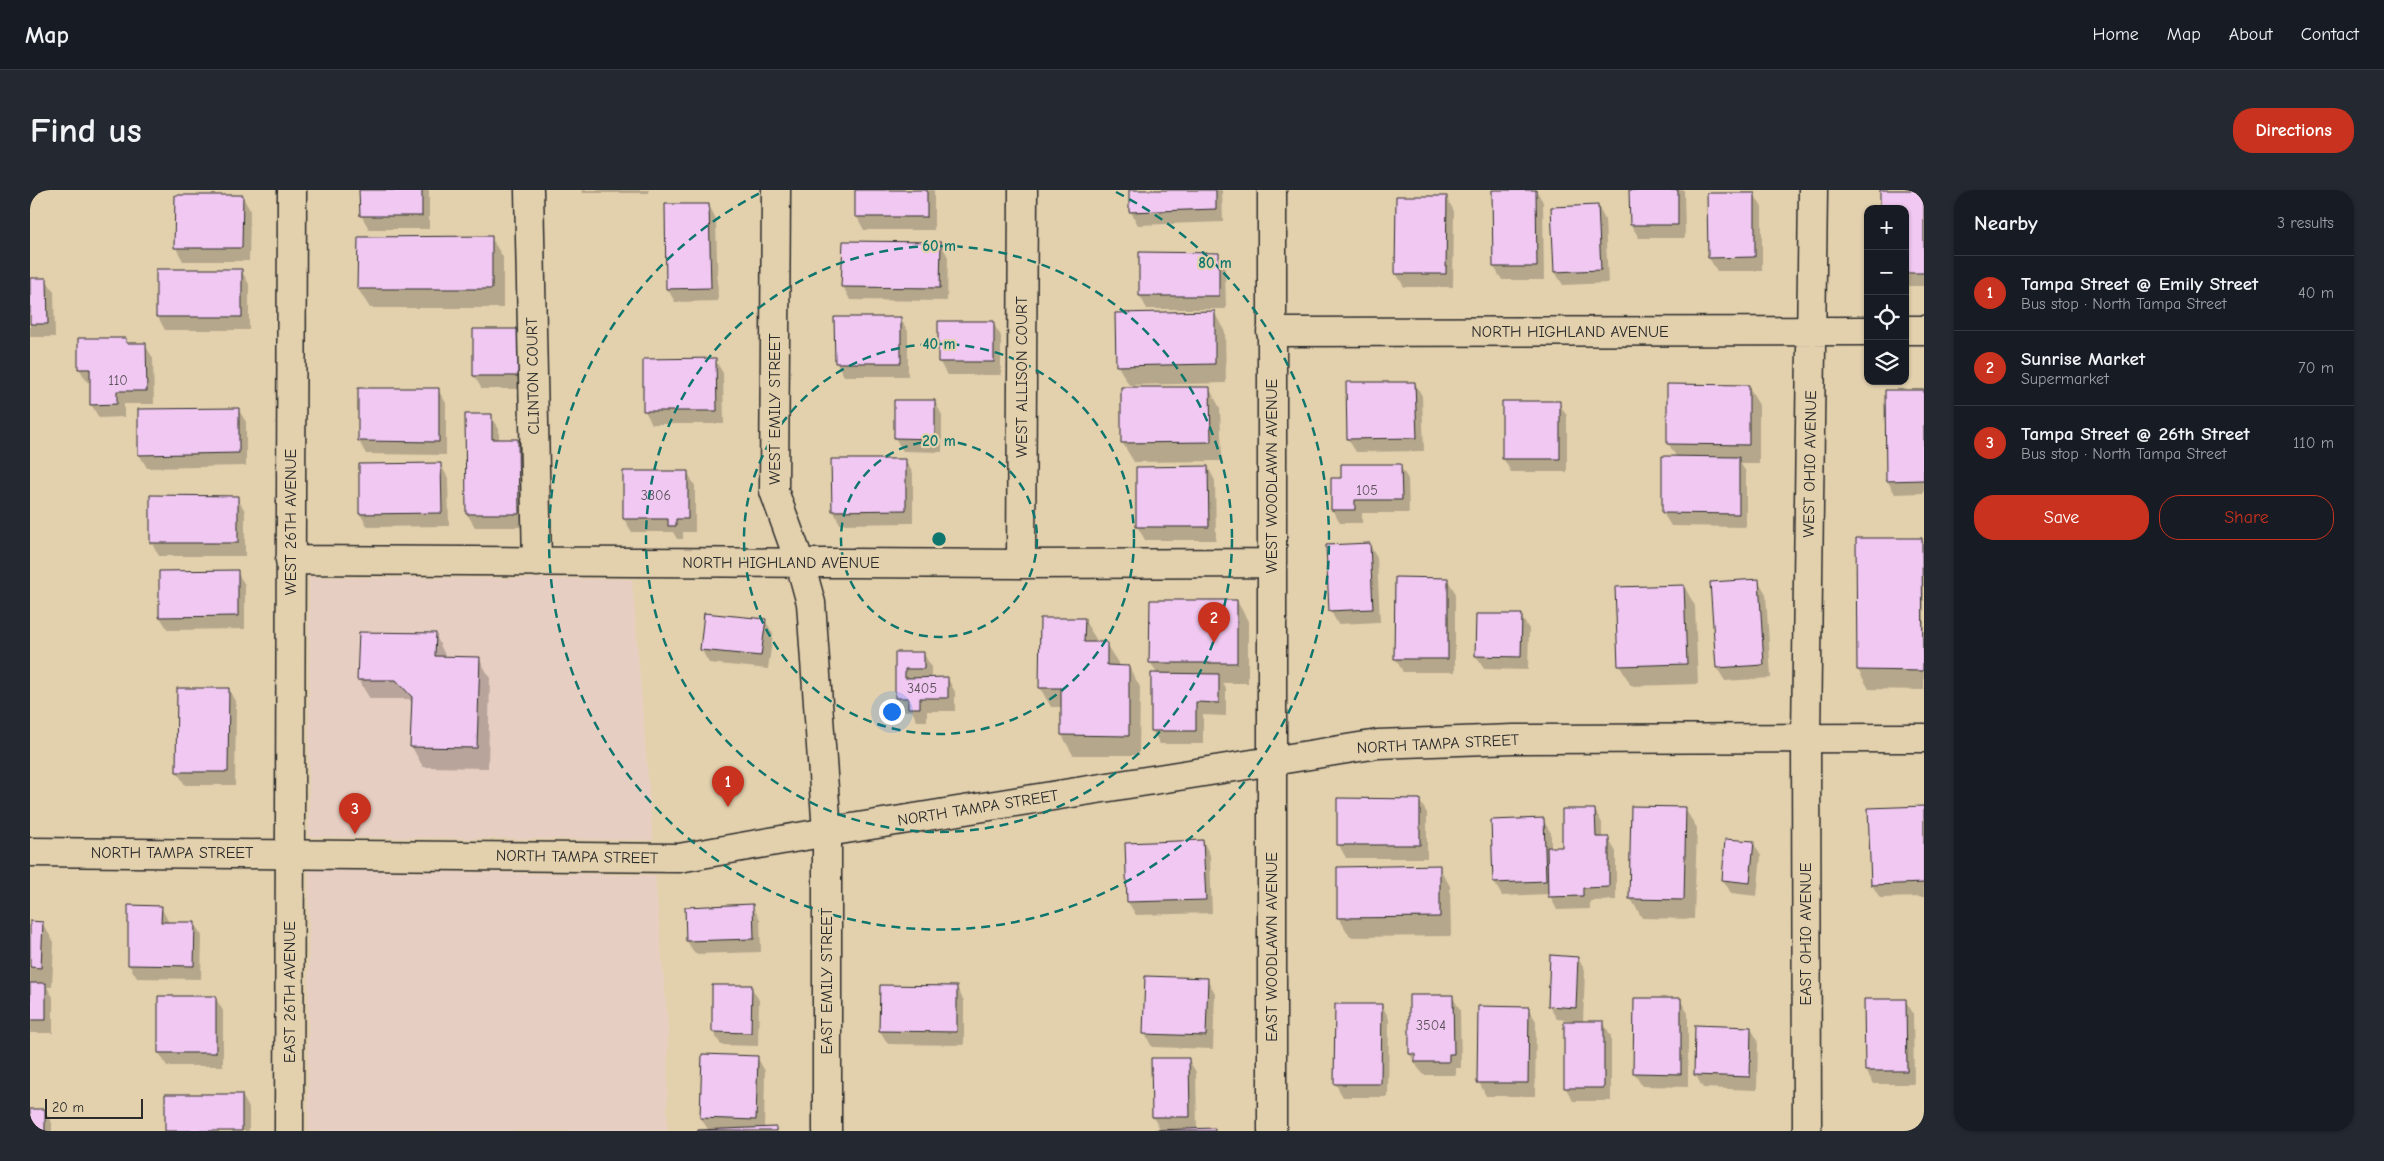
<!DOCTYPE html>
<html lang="en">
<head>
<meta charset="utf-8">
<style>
	:root { --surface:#171b24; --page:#242831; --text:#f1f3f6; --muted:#9ea1a6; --line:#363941; --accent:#c8321e }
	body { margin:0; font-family:"Comic Neue",sans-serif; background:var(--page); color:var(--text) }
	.controls { position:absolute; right:15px; top:15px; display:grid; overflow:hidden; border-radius:10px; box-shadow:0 1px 4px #0004 }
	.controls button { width:45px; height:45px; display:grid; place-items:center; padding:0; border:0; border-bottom:1px solid var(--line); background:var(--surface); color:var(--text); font:25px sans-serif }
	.scale { position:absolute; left:15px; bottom:12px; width:98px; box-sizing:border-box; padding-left:5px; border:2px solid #2b2b2b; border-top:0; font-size:14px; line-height:18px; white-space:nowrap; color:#2b2b2b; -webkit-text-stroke:4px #e3d1ae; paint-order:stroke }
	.you { position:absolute; left:861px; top:521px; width:18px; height:18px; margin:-12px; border:4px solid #fff; border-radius:50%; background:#1a73e8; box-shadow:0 0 0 8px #1a73e833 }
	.badge { display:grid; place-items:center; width:32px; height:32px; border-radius:50%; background:var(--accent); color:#fff; font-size:16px; font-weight:700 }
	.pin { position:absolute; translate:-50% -41px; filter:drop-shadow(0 1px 2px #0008) }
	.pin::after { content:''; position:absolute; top:26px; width:18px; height:15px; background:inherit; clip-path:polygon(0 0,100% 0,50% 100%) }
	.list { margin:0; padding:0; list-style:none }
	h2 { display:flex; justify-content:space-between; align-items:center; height:65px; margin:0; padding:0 20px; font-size:21px }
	h2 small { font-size:16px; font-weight:400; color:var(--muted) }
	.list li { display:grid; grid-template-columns:32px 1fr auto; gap:15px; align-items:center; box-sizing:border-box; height:75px; padding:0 20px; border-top:1px solid var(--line) }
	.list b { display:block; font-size:19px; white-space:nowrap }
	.list p { margin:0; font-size:16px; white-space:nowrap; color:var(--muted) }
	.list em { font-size:16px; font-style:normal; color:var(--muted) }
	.actions { display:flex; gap:10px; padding:15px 20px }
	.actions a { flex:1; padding:11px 0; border:1px solid var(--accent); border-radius:20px; text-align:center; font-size:18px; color:var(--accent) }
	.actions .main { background:var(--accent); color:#fff }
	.icon { flex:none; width:28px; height:28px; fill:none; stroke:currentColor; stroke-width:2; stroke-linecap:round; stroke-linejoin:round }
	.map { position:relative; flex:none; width:1894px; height:941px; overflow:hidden; border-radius:20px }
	header { display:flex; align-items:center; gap:30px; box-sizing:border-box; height:70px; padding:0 25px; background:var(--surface); border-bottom:1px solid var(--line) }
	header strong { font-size:24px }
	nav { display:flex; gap:28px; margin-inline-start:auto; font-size:18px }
	.intro { display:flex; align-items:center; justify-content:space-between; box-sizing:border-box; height:120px; padding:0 30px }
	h1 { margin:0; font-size:35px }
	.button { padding:12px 22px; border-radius:20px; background:var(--accent); color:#fff; font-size:18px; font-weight:700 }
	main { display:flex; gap:30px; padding:0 30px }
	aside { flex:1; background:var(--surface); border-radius:20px; box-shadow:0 1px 4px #0004 }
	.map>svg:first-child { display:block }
</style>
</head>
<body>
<header>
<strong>Map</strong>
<nav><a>Home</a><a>Map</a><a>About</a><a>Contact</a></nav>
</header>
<div class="intro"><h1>Find us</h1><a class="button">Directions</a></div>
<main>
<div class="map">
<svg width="1894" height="941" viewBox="0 0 1894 941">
	<rect width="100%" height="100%" fill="#e3d1ae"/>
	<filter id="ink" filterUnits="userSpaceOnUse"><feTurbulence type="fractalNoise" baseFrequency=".02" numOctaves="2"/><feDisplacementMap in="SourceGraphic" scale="10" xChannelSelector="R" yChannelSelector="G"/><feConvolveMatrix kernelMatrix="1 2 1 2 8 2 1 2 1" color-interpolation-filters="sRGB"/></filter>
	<g filter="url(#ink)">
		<path fill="#e7cec2" d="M279,387L602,389L623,650L279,647Z
			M279,680L625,685L638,838L637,941H278Z"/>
		<path fill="#0003" d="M331,0H399V39H339L331,25Z
			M551,0H619V3H553Z
			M827,0H904V40H834L827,27Z
			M1100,0H1192L1193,32L1108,35L1101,22Z
			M1463,0H1506L1513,12L1514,90H1472L1464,77Z
			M1601,0H1654L1655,48H1609L1601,35Z
			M1894,1V96H1875V19Z
			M1724,4L1732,17V81H1687L1679,68Z
			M212,6L220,20L219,71H153L146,58Z
			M1416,7L1424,21L1423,97H1374L1366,83Z
			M679,15L686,29L688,111L645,112L637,98Z
			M1568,16L1575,30L1578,93L1533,95L1525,82Z
			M461,48L473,67V118H340L328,99Z
			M911,53L918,67L917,111L820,110L813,96Z
			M1188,64L1195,77L1196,119H1117L1110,106Z
			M128,80H211L219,94V140H135L128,127Z
			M0,89H16L24,102L25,147H0Z
			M1184,122L1195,142L1196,193L1099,195L1088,176Z
			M870,128L878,141V186H814L806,172Z
			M963,133L971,146V185H917L909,171Z
			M489,141L497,199H452L444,186Z
			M95,149L98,155H115L123,168L124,214H94V227L69,228L61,214V192H57L49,178Z
			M685,170L693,183L694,234H622L615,221Z
			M1317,193H1385L1392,206L1394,261L1326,262L1318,249Z
			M1718,196L1729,215V274H1711L1716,282V337L1641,336L1633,323L1647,268L1638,253Z
			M1179,198L1190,218L1192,271L1104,272L1092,252Z
			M408,200L416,213V265L336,264L329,251Z
			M1894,201V303L1865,304L1857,290Z
			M905,212L912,225V262L873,261L865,248Z
			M1529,213L1537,226V282H1481L1473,268Z
			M208,219L216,232V276L117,278L109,264Z
			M461,226L469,239V250H487L495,263L496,337H445L437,324Z
			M875,270L883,283V333L810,334L803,320Z
			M411,275L418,288L419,336L338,337L330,324Z
			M1370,276L1378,289L1379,323H1332V333H1310L1302,320V289H1312Z
			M1178,277L1185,291L1186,350H1115L1107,336Z
			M658,283L665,296V342H653V349H647L643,342H602L594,329Z
			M207,308L215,321V366H129L121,352Z
			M1891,349L1894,353V500L1839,499L1828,480Z
			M1340,355L1347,368L1350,432L1308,434L1300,420Z
			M207,382L215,395V439L138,440L130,427V383Z
			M1417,389L1425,402V482H1373L1365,468Z
			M1728,390L1736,404L1741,488L1695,491L1687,478Z
			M1654,396L1665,416L1668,494L1601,496L1590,476Z
			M1207,411L1218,431V493H1193L1196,498V526L1173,525V554H1130L1122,540L1127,484L1121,473Z
			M1491,426L1499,439L1498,480L1454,479L1446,466Z
			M735,430L743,444L738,479L679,473L671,459Z
			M1054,430L1066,449V453L1076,454L1088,473V477H1099L1110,497L1109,565H1043L1032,545V517H1021L1010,498Z
			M405,444L416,467L449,468L460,488L458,578L393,577L382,557L383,514L379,509H340L328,489Z
			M866,464H894L901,477V489H918L925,502V521H897V531H887L882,521H874L866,508Z
			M199,500L206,513L205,595H155L147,582Z
			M1389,610L1397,623V668H1316L1309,655Z
			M1894,617V707L1850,708L1842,695Z
			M1655,619L1667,638L1664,729L1612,728L1601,709Z
			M1565,620L1572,633V648H1578L1586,662V710L1560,711V719L1527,720L1519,704L1472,706L1464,692L1513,630L1521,643V658H1534Z
			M1173,651L1180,665L1182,723L1106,725L1098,712L1096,654Z
			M1723,652L1731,666L1727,706L1701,703L1693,690Z
			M1409,677L1420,696L1421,746L1320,747L1309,728Z
			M722,716L730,729L731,762L665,764L657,751Z
			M131,717L139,733H164L172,746L171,789L107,788L99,775Z
			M0,733H12L24,752L22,797H17L23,807V843H0Z
			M1548,768L1555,781L1553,832H1573L1581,846V911H1543L1535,897L1541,830L1527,829L1519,816Z
			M1177,789L1185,803L1183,859L1122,857L1115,844Z
			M683,796L721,797L729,810L728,856L691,855L683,842Z
			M927,798L934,811V855L858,854L850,841Z
			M1380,806H1422L1430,820L1431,878H1426V885H1394L1388,878L1380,864Z
			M185,807L193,821V876H137L129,863Z
			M1650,810L1658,823V897L1612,896L1604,883Z
			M1875,810L1883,823L1884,894H1844L1836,881Z
			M1352,815L1359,829L1358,907H1313L1305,893Z
			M1498,818L1506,831L1505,906H1456L1449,892Z
			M1721,838L1728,851L1727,900L1673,898L1665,884Z
			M727,867L735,881L734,939L745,938L747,941H670H679L671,928Z
			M1123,869H1158L1166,882L1167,940L1184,939L1185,941H1131L1123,927Z
			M212,905L219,918V941H136Z
			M0,920H14L22,933V941H0Z"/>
		<path fill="#f0c8f1" stroke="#2b2b2b" d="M329,0H392V26H330Z
			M825,0H897V27H825Z
			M1099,0H1186V19L1099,22Z
			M1462,0H1506L1507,77H1463Z
			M1599,0H1648V35H1600Z
			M1850,0H1894V83H1875V19H1850Z
			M1677,3H1725V67L1678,68Z
			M145,5H213L212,58H144Z
			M1366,6H1417L1416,84H1365Z
			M635,14H679L681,98L636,99Z
			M1568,15L1571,80L1524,82L1521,17Z
			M462,46V99H327L328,47Z
			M813,51L911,52L910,98L811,97Z
			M1109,62L1189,63V106H1109Z
			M126,79H212V127H126Z
			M0,88H17L18,134H0Z
			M1185,121V174L1086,176L1085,123Z
			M804,127H871V173H805Z
			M908,131H964V172H908Z
			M443,139H490V186H443Z
			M48,148H96V153H116L117,201H87V214L60,215V179H48Z
			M686,168L687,221H613V169Z
			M1316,192H1385L1387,248L1317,249Z
			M1637,194L1719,195V255L1637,254Z
			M1091,197H1180L1181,252L1091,253Z
			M328,198H409V252L328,251Z
			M1855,200H1894V290L1856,291Z
			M864,210H905V249L864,248Z
			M1472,211H1530V269H1472Z
			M209,218V263L108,265V219Z
			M435,224H462V249H488L489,324H436Z
			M1632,266L1709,267V324L1632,323Z
			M801,269H876V320L802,321Z
			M411,273L412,323L329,324V274Z
			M1311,274H1371L1372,310H1325V320H1301V288H1311Z
			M1178,276L1179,337H1106V277Z
			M593,281H658V329H646V336H638V329H593Z
			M120,305L208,306V353H120Z
			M1826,348H1892L1893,481L1827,480Z
			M1340,353L1343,419L1299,421L1296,355Z
			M208,380V426L129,427V381Z
			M1365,387L1418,388V469H1364Z
			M1729,389L1734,475L1686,478L1680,392Z
			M1654,395L1657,474L1588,476L1585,397Z
			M1120,410H1207V473H1119Z
			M674,423L736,429L731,466L670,460Z
			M1446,424H1492L1491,467L1445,466Z
			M1010,428H1055L1054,452H1077V475L1099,476V546L1031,545V498H1009Z
			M329,442L406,443L405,466L450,467L447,558L380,557L382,507L366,490H327Z
			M865,462H894V479H875V488L918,487V508H890V518H878V508H865Z
			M1121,483L1189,484V513L1166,512V541H1121Z
			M147,498H199L198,582H146Z
			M1307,608L1390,609V655H1307Z
			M1601,616L1656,617L1654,710L1599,709Z
			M1894,616V693L1841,695L1838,618Z
			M1532,619H1565L1566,647H1579V697L1553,698V706L1518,707L1517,657H1532Z
			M1514,628L1516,691L1463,693L1461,630Z
			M1695,649L1724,651L1720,693L1692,690Z
			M1173,650L1176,710L1097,712L1095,653Z
			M1410,675V727L1307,728V677Z
			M723,714L724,749L656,751L655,717Z
			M98,715L132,716L131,732H165L164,776L98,775Z
			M0,731L13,732L11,778L0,777Z
			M1520,765L1548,767L1546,818L1518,816Z
			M1115,786L1178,788L1176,846L1113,844Z
			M0,793H16V830H0Z
			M682,795H722L721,843L682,842Z
			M850,795L927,796V842L849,841Z
			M1379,805H1423L1424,864H1419V872H1385V864H1379Z
			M128,806H186V863H128Z
			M1604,808H1651V884L1603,883Z
			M1834,809H1876L1877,881H1835Z
			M1305,814H1352L1351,894H1304Z
			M1448,816L1499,817L1498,893H1447Z
			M1534,831H1574V898H1534Z
			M1665,835L1721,837L1720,887L1664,885Z
			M672,864L728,866L726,930L670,928Z
			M1121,868H1159L1160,927H1122Z
			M135,904H212V941H135Z
			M0,919H15V941H0Z
			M746,937V941H668L667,940Z
			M1185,938V941H1125V940Z"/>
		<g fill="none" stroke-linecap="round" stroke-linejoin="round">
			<g stroke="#2b2b2b" stroke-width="31">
				<path id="street" d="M499,0L507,372
					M746,0L744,301L770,373L781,413L797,642V941
					M1875,140H1894
					M1241,142L1838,141
					M260,370L991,374L1242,373
					M991,374L993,0
					M259,941L262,0
					M1242,941V0
					M1777,941L1776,548L1783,0"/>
			</g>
			<g stroke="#2b2b2b" stroke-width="31">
				<path id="primary" d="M0,662L649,668L797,642L1348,554L1483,549L1894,548"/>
			</g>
			<use href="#street" stroke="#e3d1ae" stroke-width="28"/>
			<use href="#primary" stroke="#e3d1ae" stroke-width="28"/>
		</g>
	</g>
	<g fill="none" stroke="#0f766e" stroke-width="2.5" stroke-dasharray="9 6">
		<circle cx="909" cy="349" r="98"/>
		<circle cx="909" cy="349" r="195"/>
		<circle cx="909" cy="349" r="293"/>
		<path d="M1086 2A390 390 0 1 1 732 2"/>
	</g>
	<g text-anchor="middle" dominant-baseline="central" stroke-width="4.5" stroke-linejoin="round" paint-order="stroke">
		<g font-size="14" fill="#5c525c">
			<text x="88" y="190">110</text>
			<text x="1337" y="300">105</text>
			<text x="626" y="305">3306</text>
			<text x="892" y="498">3405</text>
			<text x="1401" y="835">3504</text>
		</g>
		<g font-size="16" fill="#2b2b2b" stroke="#e3d1ae">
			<text x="1540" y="142">NORTH HIGHLAND AVENUE</text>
			<text transform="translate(503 186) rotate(-91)">CLINTON COURT</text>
			<text transform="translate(992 187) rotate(-90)">WEST ALLISON COURT</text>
			<text transform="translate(745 219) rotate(-90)">WEST EMILY STREET</text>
			<text transform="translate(1780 274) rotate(-89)">WEST OHIO AVENUE</text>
			<text transform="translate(1242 286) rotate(-90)">WEST WOODLAWN AVENUE</text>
			<text transform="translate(261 332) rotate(-90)">WEST 26TH AVENUE</text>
			<text x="751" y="373">NORTH HIGHLAND AVENUE</text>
			<text transform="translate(1408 554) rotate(-3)">NORTH TAMPA STREET</text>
			<text transform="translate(948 618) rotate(-9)">NORTH TAMPA STREET</text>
			<text x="142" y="663">NORTH TAMPA STREET</text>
			<text transform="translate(547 667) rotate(1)">NORTH TAMPA STREET</text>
			<text transform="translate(1776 744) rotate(-90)">EAST OHIO AVENUE</text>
			<text transform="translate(1242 757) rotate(-90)">EAST WOODLAWN AVENUE</text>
			<text transform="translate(797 791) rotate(-90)">EAST EMILY STREET</text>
			<text transform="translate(260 802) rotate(-90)">EAST 26TH AVENUE</text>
		</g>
	</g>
	<circle cx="909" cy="349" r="8" fill="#0f766e" stroke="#e3d1ae" stroke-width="2.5"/>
	<g font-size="15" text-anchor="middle" font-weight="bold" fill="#0f766e" stroke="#e3d1ae" stroke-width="4.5" stroke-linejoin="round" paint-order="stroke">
		<text x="909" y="61">60 m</text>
		<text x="1185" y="78">80 m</text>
		<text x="909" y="159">40 m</text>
		<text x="909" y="256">20 m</text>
	</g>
</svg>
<div class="controls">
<button>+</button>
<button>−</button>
<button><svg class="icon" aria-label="locate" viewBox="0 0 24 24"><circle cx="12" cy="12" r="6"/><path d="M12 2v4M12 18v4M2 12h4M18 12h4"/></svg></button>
<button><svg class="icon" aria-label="layers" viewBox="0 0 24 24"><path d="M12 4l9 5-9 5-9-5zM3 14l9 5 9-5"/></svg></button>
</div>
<div class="scale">20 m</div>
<div class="you"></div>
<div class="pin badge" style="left:698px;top:617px">1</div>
<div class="pin badge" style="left:1184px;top:453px">2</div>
<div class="pin badge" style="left:325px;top:644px">3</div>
</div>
<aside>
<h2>Nearby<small>3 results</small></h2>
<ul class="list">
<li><span class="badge">1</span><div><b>Tampa Street @ Emily Street</b><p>Bus stop · North Tampa Street</p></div><em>40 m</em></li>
<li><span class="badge">2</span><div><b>Sunrise Market</b><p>Supermarket</p></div><em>70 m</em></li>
<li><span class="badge">3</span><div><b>Tampa Street @ 26th Street</b><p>Bus stop · North Tampa Street</p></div><em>110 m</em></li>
</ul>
<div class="actions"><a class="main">Save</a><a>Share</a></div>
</aside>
</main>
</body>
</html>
